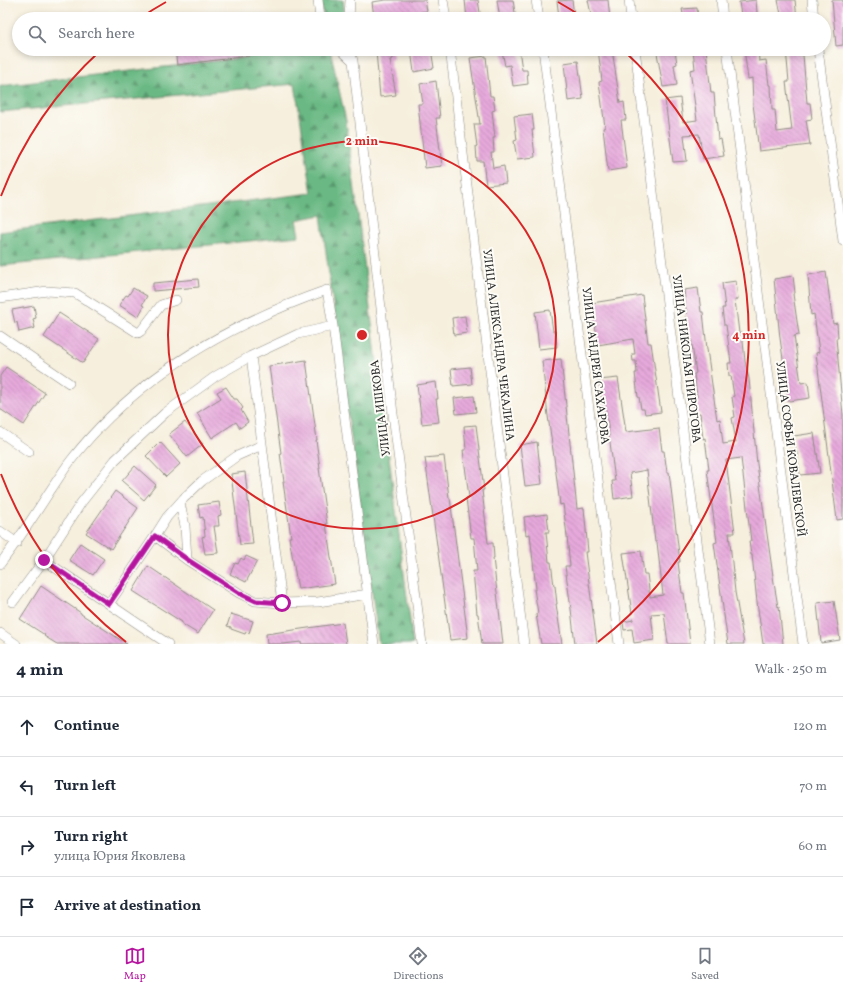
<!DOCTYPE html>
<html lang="en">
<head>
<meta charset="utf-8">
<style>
	:root { --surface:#fff; --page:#f6f6f7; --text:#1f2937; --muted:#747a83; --line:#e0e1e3; --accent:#b5179e }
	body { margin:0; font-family:Vollkorn,serif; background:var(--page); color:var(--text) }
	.stop { position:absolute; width:12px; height:12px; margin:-9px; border:3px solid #b5179e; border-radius:50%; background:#fff }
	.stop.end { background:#b5179e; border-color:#fff; box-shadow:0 1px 4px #0008 }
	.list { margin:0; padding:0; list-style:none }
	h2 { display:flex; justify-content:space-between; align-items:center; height:52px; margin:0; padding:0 16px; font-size:17px }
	h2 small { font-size:13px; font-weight:400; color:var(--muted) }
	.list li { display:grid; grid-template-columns:26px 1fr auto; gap:12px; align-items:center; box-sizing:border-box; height:60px; padding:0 16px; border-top:1px solid var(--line) }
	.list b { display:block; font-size:15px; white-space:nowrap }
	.list p { margin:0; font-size:13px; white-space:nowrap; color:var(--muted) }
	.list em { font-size:13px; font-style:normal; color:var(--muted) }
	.icon { flex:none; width:22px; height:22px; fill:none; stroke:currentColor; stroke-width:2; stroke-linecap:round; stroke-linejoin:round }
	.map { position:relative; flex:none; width:843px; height:644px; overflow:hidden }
	.search { position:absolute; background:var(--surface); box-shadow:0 2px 6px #0003; left:12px; right:12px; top:12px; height:44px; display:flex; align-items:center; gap:10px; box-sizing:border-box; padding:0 14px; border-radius:22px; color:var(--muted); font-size:15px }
	.sheet { height:292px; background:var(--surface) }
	nav { display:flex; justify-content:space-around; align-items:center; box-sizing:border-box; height:56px; border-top:1px solid var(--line); background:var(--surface); font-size:11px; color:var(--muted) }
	nav a { display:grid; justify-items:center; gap:2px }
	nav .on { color:var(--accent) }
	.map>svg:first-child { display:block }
</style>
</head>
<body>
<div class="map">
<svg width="843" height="644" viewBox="0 0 843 644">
	<defs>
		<pattern id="forest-firs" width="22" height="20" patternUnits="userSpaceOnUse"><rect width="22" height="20" fill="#6ab984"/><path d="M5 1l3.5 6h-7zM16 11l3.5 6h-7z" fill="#57976c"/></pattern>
		<pattern id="building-back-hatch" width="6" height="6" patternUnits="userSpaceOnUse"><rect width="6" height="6" fill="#e6a9db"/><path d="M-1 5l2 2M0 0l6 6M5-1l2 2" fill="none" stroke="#bb8ab2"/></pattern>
	</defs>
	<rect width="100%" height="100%" fill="#fdfcf7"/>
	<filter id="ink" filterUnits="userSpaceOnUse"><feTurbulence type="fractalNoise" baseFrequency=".025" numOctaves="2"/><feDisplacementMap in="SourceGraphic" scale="8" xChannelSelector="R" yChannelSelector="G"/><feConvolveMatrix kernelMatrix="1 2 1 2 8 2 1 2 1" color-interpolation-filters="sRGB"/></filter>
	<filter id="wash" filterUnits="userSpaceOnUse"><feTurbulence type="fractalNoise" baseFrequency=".012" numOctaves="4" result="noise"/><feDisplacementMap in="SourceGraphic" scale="16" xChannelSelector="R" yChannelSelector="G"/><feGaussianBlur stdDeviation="0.9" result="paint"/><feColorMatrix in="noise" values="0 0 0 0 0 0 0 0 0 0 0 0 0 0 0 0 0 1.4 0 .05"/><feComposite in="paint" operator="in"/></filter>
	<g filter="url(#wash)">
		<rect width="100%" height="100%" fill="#f6efdd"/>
		<path fill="url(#forest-firs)" stroke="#4a7258" d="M321,0H343L345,19H324Z
			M319,49H330L346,121L413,644H379L321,215L296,220L299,236L0,266V232L312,193L295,84L0,112V86Z"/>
		<g id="blocks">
			<path fill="url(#building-back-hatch)" d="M386,0H425L427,11L404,15V13L374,17L372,2Z
				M465,0H478L481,19H467Z
				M497,0H513L516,19H500Z
				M572,0L574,15L559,17L557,1Z
				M588,0H608L610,19H592Z
				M756,0L757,13L741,15L739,2Z
				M778,0H795L797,19H782Z
				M832,0H843V45L836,46Z
				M697,8L698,19H684L682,9Z
				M175,49H248L249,56L177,65Z
				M392,49L393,59L390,60L396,95L380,97L376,51Z
				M415,49H431L434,68L414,72L411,50Z
				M519,49L522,70H527L528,84L513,86L510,65L505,66L502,51Z
				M598,49H612L620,103L624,102L626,120H621L627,168L608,171L603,128L605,127L599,82L602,81Z
				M693,49H706L711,93H714L718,140L721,139L724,156L703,159L699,134L684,135L687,161L673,162L665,100L680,98L683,122L697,120L690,70L695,69Z
				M744,49H758L759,61L766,60L769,85H771L772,110H775L777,132L792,130L786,82H789L786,49H799L800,55H803L807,103H810L812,119L806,120L810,145L759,151L753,104L752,78L748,79Z
				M675,50L677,64L674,65L677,85L663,87L657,53Z
				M486,56L490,96H493L495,110L492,111L495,138H493L494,152H491L493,168L504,166L506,183L486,185L483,161H477L476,146H477L474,124H480L470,58Z
				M578,61L583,99L568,101L564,63Z
				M436,81L440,118H436L442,166L425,168L418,104H423L420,84Z
				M532,114L534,130H532L535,157L517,159L514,141L517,140L514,116Z
				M826,272L833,324L837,323L838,338H836L843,415V519L837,520L816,353L819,352L814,314L811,315L808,275Z
				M793,276L795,293L793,294L799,335L794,336L801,383L808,382L810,398L789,401L780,338L774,279Z
				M198,279L199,287L153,291V283Z
				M736,281L738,299L735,300L739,333L742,332L745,361L749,379L757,464L774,583L778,607L779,606L783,644H763L757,602L752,555H751L749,541H751L741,458L726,460L735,533H729L735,592L744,644H728L714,543L717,542L707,470H709L705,438L703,439L700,413H695L693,397H697L694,374L696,373L690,331H688L684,290L698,288L701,312H703L707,349L717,420L720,419L723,444L736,442L732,418L735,417L732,397L734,396L731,376H729L728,363H731L726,325H724L722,308H725L722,283Z
				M133,288L147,296L142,305L144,306L138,317L119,305L126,295L128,296Z
				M642,295L648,343H651L661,412L645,414L644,409H641L639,397H638L635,373H637L636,361H633L632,354H635L633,339L598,345L592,303Z
				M34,306L36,318L33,319L35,328L19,332L17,322L15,323L12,310Z
				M550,310L553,331H555L557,347L539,349L535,312Z
				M59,313L99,339L83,363L44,337Z
				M465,316L467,333L454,335L452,318Z
				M561,359L577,509L584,508L588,552H585L597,644H575L571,609L565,566H570L567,536L563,504L560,505L554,457L548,416L542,361Z
				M306,360L317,440H316L320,468H319L327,524H326L335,584L298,589L289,537H291L283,482H284L280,453H281L269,366Z
				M6,367L45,393L24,425L0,409V376Z
				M470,367L472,384L453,386L451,369Z
				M618,378L626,432L659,428L662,451H664L667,472H669L680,562H678L682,593H684L690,644H668L664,613L651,614L654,640L634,643L632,629L624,630L623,622L633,620L623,553L641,551L644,574H647L650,597L663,595L657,542H655L647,470L630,473L633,496L614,499L612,481H615L604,396L601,397L599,380Z
				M436,382L438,399H436L439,422L422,424L417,385Z
				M226,387L234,399H237L243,408L241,410L248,422L240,428L236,422L212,438L197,413L221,398L217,392Z
				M474,396L476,412L456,414L454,398Z
				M185,422L203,444L187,457L169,434Z
				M476,425L484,490H482L488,543H493L494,558H493L503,644H482L478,614H477L473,571H477L474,538H471L466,498L469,497L463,450H466L464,426Z
				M814,433L820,473L800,475L797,452H796L794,436Z
				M160,442L180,464L166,477L146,456Z
				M537,442L542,484L525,486L520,445Z
				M444,456L449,498H450L468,638L450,640L425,458Z
				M135,466L156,485L144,500L122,481Z
				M245,472L253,544L240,545L231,474Z
				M115,491L138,508L111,549L86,533Z
				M219,502L221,515L218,516L219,526H214L218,553L205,554L202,537L205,536L203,517L200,518L198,505Z
				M547,514L549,532H546L549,562H551L554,586H555L557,604H556L562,644H541L536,614L538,613L534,589H536L530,534L526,535L524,517Z
				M80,543L104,559L93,575L69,560Z
				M246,556L257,561L246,582L230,574L235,563L238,564L241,558L244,560Z
				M148,566L213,610L198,634L182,624V622L133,591Z
				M41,586L81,613V614L127,644H57L44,636L45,635L20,619Z
				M834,601L840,640L821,643L817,603Z
				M231,614L253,621L249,633L246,632L245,634L231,629V627L227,626Z
				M343,623L346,644H301V642L283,644H267L266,634Z"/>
		</g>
	</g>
	<g filter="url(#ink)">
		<use href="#blocks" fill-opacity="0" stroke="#908d84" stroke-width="1"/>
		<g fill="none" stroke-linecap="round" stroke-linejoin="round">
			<g stroke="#908d84" stroke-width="10">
				<path id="minor" d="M318,0L320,19
					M443,0L446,19
					M536,0L539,19
					M629,0L631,19
					M721,0L723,19
					M812,0L814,19
					M349,19L350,0
					M340,49L353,61
					M350,49L353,61L393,414L422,644
					M450,49L524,644
					M543,49L619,644
					M635,49L710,644
					M727,49L803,644
					M818,49L843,241
					M0,298L47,291L75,293L138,333L141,331L161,305L176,300
					M0,336L69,383
					M251,356L282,603
					M0,432L29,452
					M180,503L185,526L187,560
					M0,531L17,543
					M155,536L187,560L239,593L255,601L282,603L318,602L368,594
					M44,560L168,644
					M0,564C18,541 34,516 50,491C57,481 64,469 72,459C137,376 229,324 327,290L333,326L374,644
					M13,602L44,560L81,503L115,460L165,413L216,376L251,356L298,334L333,326
					M109,604L155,536L167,517L184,498L202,481L237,456L262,445
					M0,633L16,644"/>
			</g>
			<use href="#minor" stroke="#fff" stroke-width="9"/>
		</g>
	</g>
	<g fill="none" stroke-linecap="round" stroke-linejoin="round" filter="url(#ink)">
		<path stroke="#b5179e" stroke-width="5" d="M44,560L109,604L155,536L188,560L239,593L256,601L282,603"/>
	</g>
	<g fill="none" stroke="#d62828" stroke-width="2">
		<circle cx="362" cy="335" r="194"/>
		<path d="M126 642A387 387 0 0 1 1 474M1 196A387 387 0 0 1 101 50M140 18A387 387 0 0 1 166 2M558 2A387 387 0 0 1 584 18M623 50A387 387 0 0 1 598 642"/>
	</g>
	<g text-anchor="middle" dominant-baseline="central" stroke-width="4" stroke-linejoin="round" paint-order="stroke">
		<g font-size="12" fill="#2b2b2b" stroke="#fdfcf7">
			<text transform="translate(498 345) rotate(83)">УЛИЦА АЛЕКСАНДРА ЧЕКАЛИНА</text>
			<text transform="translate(686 359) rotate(83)">УЛИЦА НИКОЛАЯ ПИРОГОВА</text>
			<text transform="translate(595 366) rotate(83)">УЛИЦА АНДРЕЯ САХАРОВА</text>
			<text transform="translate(381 408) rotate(-97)">УЛИЦА ИШКОВА</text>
			<text transform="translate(790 449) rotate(83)">УЛИЦА СОФЬИ КОВАЛЕВСКОЙ</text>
		</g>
	</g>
	<circle cx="362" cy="335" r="6" fill="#d62828" stroke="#fdfcf7" stroke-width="2"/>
	<g font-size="12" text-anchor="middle" font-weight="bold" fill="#d62828" stroke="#fdfcf7" stroke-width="4" stroke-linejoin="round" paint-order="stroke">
		<text x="362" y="145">2 min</text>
		<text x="749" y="339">4 min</text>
	</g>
</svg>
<div class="stop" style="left:282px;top:603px"></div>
<div class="stop end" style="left:44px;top:560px"></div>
<div class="search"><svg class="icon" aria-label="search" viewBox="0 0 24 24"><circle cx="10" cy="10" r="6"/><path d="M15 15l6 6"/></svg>Search here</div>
</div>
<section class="sheet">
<h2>4 min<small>Walk · 250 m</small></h2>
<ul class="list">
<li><svg class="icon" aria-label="ahead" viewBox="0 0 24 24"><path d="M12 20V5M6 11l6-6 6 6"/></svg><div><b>Continue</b></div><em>120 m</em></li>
<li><svg class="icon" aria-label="left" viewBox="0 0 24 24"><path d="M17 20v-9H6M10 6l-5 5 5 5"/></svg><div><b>Turn left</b></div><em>70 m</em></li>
<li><svg class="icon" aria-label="right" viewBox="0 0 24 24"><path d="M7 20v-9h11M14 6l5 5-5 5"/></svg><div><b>Turn right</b><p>улица Юрия Яковлева</p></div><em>60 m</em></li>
<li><svg class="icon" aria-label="arrive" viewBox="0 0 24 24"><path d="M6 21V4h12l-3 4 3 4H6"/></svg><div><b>Arrive at destination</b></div></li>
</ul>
</section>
<nav>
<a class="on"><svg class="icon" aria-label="map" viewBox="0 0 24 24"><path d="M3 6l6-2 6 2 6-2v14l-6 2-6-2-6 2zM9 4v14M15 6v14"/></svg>Map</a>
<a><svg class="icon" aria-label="directions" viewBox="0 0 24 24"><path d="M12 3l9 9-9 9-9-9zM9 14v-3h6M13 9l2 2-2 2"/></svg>Directions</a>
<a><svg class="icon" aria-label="saved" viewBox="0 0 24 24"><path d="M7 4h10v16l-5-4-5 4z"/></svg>Saved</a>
</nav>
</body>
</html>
